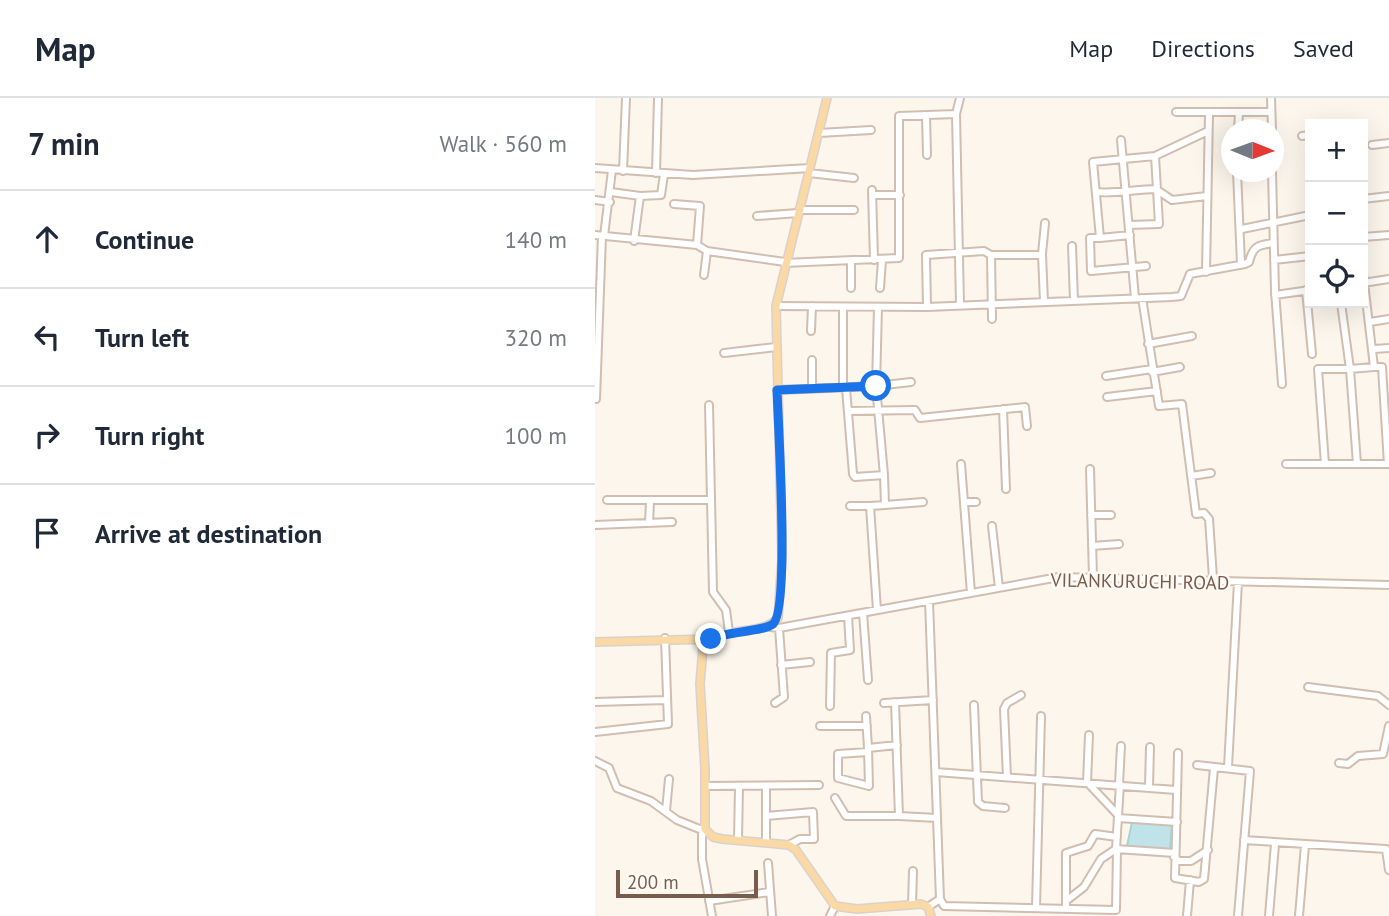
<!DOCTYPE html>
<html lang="en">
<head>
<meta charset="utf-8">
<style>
	:root { --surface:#fff; --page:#f2f2f3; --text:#1f2937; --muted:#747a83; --line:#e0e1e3 }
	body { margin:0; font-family:"PT Sans",sans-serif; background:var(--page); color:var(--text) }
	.controls { position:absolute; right:21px; top:21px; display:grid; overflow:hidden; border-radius:0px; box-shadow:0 7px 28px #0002 }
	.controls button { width:63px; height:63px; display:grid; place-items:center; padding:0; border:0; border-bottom:2px solid var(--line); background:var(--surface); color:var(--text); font:35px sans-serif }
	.compass { position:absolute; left:626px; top:21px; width:63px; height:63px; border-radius:50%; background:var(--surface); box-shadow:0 7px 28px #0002; rotate:91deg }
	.scale { position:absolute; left:21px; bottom:18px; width:142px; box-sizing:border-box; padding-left:7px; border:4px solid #7a5c4d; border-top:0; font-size:19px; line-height:24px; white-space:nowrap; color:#7a5c4d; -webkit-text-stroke:5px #fffaf3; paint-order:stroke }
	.stop { position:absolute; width:21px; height:21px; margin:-16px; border:5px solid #1a73e8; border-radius:50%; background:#fff }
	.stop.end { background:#1a73e8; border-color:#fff; box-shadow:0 2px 7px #0008 }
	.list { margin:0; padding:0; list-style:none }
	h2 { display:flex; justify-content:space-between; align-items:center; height:91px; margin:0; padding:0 28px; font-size:30px }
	h2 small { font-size:23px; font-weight:400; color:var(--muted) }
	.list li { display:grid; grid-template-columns:46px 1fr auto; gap:21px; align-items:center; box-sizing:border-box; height:98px; padding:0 28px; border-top:2px solid var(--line) }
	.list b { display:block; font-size:26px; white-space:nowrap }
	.list em { font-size:23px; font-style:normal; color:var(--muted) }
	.icon { flex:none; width:38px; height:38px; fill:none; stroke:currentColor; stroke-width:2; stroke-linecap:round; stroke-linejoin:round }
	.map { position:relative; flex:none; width:794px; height:818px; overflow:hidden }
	header { display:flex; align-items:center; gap:42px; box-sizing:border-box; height:98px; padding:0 35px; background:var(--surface); border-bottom:2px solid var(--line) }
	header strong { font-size:33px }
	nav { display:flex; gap:38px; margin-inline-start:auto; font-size:24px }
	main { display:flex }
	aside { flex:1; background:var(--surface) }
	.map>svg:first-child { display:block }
</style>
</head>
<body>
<header>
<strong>Map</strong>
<nav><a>Map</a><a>Directions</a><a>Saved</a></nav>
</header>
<main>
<aside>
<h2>7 min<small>Walk · 560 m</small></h2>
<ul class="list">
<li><svg class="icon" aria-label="ahead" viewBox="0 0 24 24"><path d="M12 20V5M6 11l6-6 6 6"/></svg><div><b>Continue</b></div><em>140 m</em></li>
<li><svg class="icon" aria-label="left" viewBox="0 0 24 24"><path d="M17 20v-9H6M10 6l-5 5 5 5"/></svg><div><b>Turn left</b></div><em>320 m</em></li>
<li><svg class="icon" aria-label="right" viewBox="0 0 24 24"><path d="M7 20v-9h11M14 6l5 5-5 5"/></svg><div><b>Turn right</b></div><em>100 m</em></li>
<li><svg class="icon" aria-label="arrive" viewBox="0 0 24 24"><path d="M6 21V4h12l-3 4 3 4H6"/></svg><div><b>Arrive at destination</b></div></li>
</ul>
</aside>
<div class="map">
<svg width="794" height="818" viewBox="0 0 794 818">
	<rect width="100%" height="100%" fill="#fdf6ec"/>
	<path fill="#bfe3e8" stroke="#a5d3da" stroke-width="2" d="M537,724L577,727L575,752L532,748Z"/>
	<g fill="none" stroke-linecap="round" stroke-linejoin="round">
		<g stroke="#d1beb0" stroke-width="10">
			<path id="minor" d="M676,0L677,32
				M581,14H676
				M361,16L365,0
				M331,18L332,57
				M643,32L644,15
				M224,35L276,32
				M707,38L715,37
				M526,42L540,200
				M777,47L794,45
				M560,58L613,33
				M768,63V54
				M0,70L98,77L215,70
				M28,73L31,0
				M642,74L646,166
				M677,74L680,193L687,286
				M61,75L63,0
				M214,75L259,80
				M277,92L279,162
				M562,92L577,102L612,98
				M16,94L45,98L66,97L69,76
				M501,94C521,96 541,91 562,91
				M277,97H305
				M768,101L794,98
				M0,102L15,104
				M79,106L105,108L102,147
				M204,112H259
				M162,118L203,115
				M534,127L564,126L560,58L498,64L505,140H495L496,173L551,168
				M647,131L715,117
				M0,137L102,147L112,153L190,164
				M9,138L17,72
				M768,139L794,137
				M505,140L535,137
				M39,143L45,98
				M477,148L479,203
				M396,157L397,221
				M679,162L715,158
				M189,165L304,160V18L361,16L365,207
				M611,174L614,16
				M109,177L112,153
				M768,185L794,181
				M256,190V163
				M285,190L287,162
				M711,192L717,256
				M680,197L715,192
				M547,200L564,308L587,306L601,416L609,415L614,421L618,480
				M449,204L447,156L450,125
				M181,208L332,209L577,199L586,198L595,176L650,166L654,164C658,148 663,147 678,145
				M283,209L281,288L316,284
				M332,209L331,157L389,153L396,157H447
				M775,224L794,221
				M216,233L217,208
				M553,246L597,238
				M779,251L794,250
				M129,255L181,249
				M557,274L585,269
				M511,278L557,271
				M248,290V209
				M217,291V262
				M182,292L281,288L289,377L260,379L258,376L251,290
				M512,299L562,293
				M1,301L7,138
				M114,307L118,494L131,512L134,534
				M408,311L411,391
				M253,313L320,312L325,320L430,309L432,328
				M366,366L376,495
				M691,366H793L787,269H779L768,176
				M730,366L723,271H755L746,205
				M762,366L755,271L779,269
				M495,371L498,479
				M596,378L616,375
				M12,402H116
				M369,404H381
				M290,407L328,404
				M255,408H275
				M496,417H516
				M54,425L55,404
				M0,427L77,424
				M397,428L404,490
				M497,448L524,446
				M282,512L275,408L290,407L289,377
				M268,515L273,582
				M175,529L184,530L464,479L794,487
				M186,567L215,564
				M713,589L783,598L794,607
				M0,604L71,602
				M300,604L304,718L342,720
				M180,605L189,599L184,530
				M289,605L338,602
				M379,607L383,704L388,708L410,710
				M235,608L236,555L255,552L253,518
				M271,618L273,650
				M225,628H272
				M0,634L73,626L70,540
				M494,637L492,684L523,717
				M273,654L243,656V680L274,688L273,650L302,647
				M583,655L580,780L604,784L609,781L619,670
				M0,663L14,670L22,690L56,703L82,722L112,734
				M744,665L753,666L763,658L788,656L794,628
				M602,667L655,673L643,818
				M633,669L643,484
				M341,674L581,692
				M412,679L409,611L412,605L426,597
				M524,686L526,648
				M525,686L521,751L580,755
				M110,688L224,687
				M554,688L555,649
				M171,689V744
				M240,700L251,718H304
				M71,713L74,681
				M171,718L218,714L219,741H205L194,747
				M523,720L582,724
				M107,735V761L117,818
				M143,742L144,689
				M649,742L791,751L794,772
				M579,759L584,763H596L613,752
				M173,765L177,818
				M345,801L349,808L521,812L522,751
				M114,803L174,794
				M471,803L489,789L506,761L521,751
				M317,806L318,773
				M333,809L345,801L334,503
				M441,809L446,618
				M471,809V755L493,748L500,736L522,739
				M235,818L240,808
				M592,818L595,782
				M674,818L680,746
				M704,818L710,747"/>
		</g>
		<g stroke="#dad1cd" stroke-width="10">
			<path id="major" d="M232,0L181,208L187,460L183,520C164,540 132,525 108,549L105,586L110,671V731L118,739L127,741L194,747L201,752L240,808L262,811L326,806L333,809L336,818
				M0,544L116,541"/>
		</g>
		<use href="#minor" stroke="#fff" stroke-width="6"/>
		<use href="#major" stroke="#fbd9a5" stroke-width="7"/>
	</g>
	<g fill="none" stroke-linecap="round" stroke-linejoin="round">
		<path stroke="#1a73e8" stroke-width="9" d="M116,541C132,533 168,534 178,526C195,511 183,325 182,292L281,288"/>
	</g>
	<g text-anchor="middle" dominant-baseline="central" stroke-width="5" stroke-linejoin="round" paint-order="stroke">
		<g font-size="19" fill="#7a5c4d" stroke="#fffaf3">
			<text transform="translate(545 483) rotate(1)">VILANKURUCHI ROAD</text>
		</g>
	</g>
</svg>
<div class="controls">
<button>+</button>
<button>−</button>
<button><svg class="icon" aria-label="locate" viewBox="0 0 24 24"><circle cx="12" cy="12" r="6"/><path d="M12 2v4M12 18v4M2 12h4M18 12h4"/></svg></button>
</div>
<svg class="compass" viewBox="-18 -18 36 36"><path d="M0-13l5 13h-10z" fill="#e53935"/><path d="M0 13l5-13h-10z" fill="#747a83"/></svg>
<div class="scale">200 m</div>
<div class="stop" style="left:281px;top:288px"></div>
<div class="stop end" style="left:116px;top:541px"></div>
</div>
</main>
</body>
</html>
